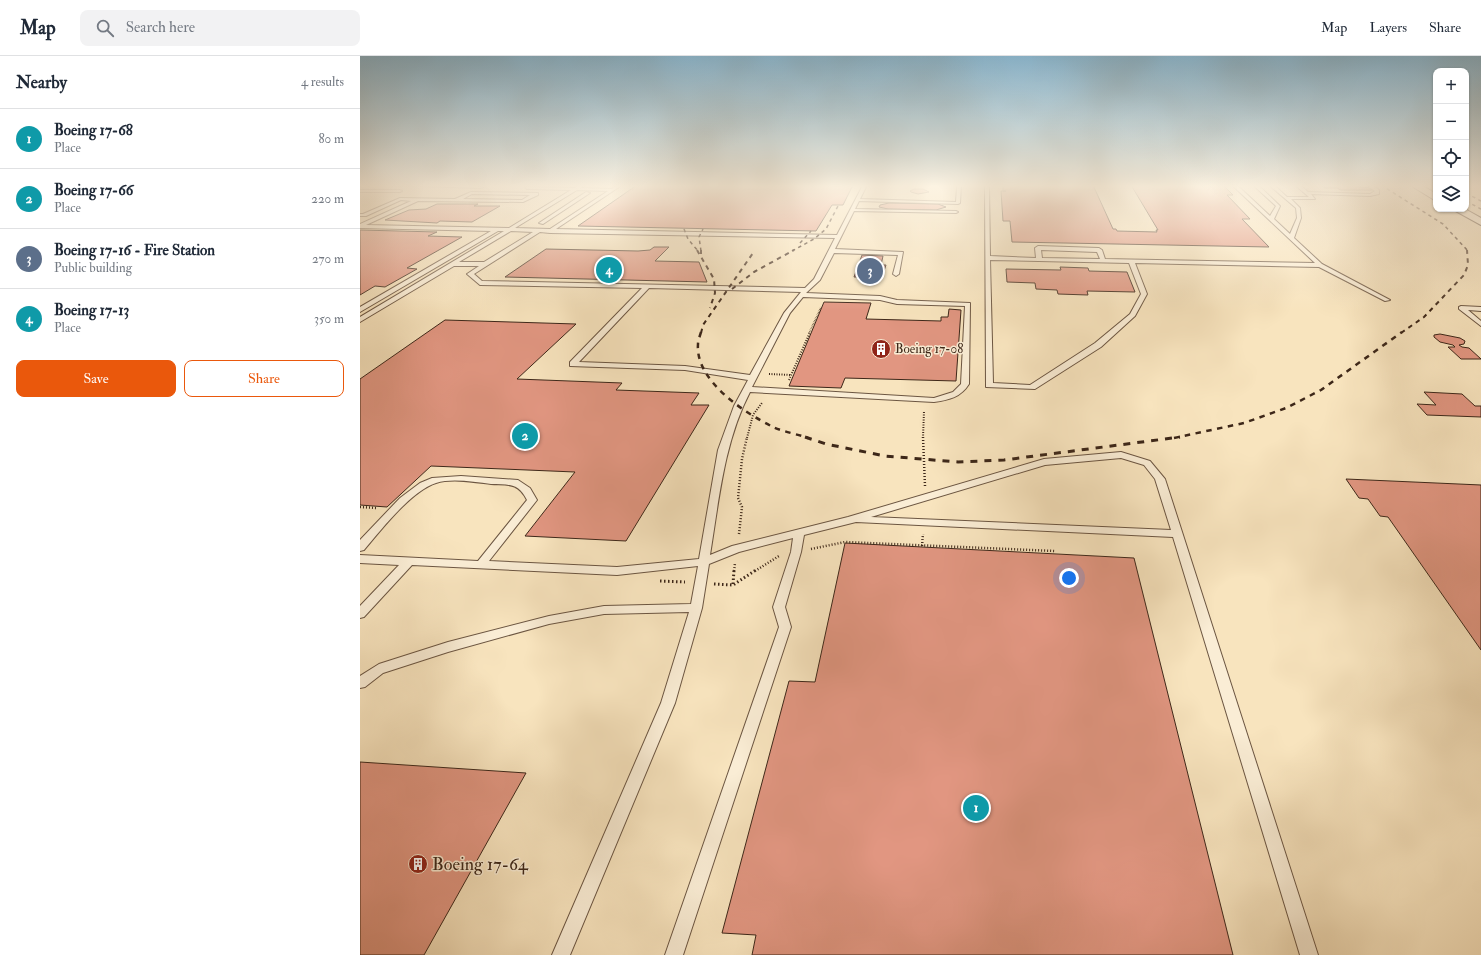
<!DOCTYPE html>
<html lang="en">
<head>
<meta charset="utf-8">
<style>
	:root { --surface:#fff; --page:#f2f2f3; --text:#1f2937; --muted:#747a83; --line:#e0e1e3; --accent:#ea580c }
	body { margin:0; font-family:"IM FELL Double Pica",serif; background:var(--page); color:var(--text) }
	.controls { position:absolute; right:12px; top:12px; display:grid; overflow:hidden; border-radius:8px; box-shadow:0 1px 3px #0004 }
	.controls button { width:36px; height:36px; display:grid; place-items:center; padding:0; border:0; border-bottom:1px solid var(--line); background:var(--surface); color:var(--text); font:20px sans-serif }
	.you { position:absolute; left:709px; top:522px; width:14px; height:14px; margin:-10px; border:3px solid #fff; border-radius:50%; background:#1a73e8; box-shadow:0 0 0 6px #1a73e833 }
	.badge { display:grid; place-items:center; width:26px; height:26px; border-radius:50%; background:var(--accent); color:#fff; font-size:13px; font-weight:700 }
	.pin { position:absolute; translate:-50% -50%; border:2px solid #fff; box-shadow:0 1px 4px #0006 }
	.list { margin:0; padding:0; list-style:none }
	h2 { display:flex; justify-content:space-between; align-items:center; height:52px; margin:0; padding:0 16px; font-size:17px }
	h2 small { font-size:13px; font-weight:400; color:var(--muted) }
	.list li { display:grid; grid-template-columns:26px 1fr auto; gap:12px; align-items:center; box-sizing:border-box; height:60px; padding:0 16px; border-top:1px solid var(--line) }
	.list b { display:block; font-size:15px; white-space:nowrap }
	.list p { margin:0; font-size:13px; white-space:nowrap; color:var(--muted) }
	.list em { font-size:13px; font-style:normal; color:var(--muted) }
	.actions { display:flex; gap:8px; padding:12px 16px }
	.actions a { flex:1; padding:9px 0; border:1px solid var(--accent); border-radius:8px; text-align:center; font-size:14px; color:var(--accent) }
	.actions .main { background:var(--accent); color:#fff }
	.icon { flex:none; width:22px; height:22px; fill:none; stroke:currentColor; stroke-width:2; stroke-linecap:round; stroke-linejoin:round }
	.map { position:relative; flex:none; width:1121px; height:899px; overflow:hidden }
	header { display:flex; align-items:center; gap:24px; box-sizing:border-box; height:56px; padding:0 20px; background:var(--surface); border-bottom:1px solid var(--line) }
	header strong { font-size:19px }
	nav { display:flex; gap:22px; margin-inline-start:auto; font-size:14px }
	.search { width:280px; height:36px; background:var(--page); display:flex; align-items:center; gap:10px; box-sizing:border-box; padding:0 14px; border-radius:8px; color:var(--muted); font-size:15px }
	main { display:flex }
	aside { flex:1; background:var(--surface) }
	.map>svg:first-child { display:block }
</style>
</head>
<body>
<header>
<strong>Map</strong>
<div class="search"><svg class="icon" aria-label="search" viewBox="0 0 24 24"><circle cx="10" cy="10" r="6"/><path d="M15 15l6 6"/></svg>Search here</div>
<nav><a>Map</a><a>Layers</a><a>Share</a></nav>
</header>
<main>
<aside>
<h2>Nearby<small>4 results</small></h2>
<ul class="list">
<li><span class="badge" style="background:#0f9aa8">1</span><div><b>Boeing 17-68</b><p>Place</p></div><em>80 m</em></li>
<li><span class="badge" style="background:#0f9aa8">2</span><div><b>Boeing 17-66</b><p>Place</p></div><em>220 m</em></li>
<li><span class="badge" style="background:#5c6f8a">3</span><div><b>Boeing 17-16 - Fire Station</b><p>Public building</p></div><em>270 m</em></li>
<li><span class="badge" style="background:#0f9aa8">4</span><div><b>Boeing 17-13</b><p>Place</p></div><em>350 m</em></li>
</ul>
<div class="actions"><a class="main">Save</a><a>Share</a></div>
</aside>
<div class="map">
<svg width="1121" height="899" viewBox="0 0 1121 899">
	<rect width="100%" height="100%" fill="#f8e4be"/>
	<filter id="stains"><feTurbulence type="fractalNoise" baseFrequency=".005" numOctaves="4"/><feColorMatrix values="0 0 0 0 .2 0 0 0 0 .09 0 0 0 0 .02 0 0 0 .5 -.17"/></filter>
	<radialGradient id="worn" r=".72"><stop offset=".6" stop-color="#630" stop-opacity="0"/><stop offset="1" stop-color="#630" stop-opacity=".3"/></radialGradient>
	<path fill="#e19681" stroke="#3d2719" d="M277,129H493L483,149H472L456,175L218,170Z
		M646,129H733L753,173H756L757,175L797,176L796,174H798L771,129H863L873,139H867L890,163H882L909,191L652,186L650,165H643L641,135H646H643V130Z
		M974,129H996L999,131L1009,132L1012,134H981L977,132H965L962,130L976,131Z
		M554,133H563L569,136L558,138L551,136L550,135Z
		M529,147L578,148L586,151L576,154L528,153L519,151L520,149Z
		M77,148H118L114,150H140L112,166L80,165L77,167L25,164L49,154L66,153Z
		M0,174L77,176L68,180L102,181L47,212L57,213L25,231L15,230L0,239Z
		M294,191H309L295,205L339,206L347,226L145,221L186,193L278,195L290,194Z
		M502,199L523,200L521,209H526L522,221H494Z
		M700,211L728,212L729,215L767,216L775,236L727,235L728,239L698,238L697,234L676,233L675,227L647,226L646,213L701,214Z
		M464,246L511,247L506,263L581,265V261H588L589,253L601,254L596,325L485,322L481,332L429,330Z
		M85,264L216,268L157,323L262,327L256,334L339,337L331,349H349L266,485L165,480L215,416L71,410L27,451L0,449V323Z
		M1080,278L1100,282L1105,285L1104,288L1099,289L1102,291L1109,292L1121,303H1101L1088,291H1095L1093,289L1080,286L1074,281V279Z
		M1064,336L1102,338L1115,350H1121V361L1067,359L1057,348L1076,349Z
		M986,423L1121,429V594L1028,461L1020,460L1008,443L999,442Z
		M485,487L774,502L873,899H392L396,879L362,877L429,625L455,626Z
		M0,706L166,717L64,899H0Z"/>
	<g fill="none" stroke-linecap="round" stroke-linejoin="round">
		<g stroke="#6c5642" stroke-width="2">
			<path id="service" d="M29,129H110L123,131L121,132Z
				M219,129H225L221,132L252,133L256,129H262L196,173L477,179L503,129H507L500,143L596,146L597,131L595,129L601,130L600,147L598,148L499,145L495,153L596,155L598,156L596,157L494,155L475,193L543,196L539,218L536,220L533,218L538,199L474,197L460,224L446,237L520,240L537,244L610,247L609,328C601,341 589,344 574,346L390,336C364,386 359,444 350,499L372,490L488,461L684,403L761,396L790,405L805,423L958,899H940L813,481L496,466L444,479L441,496L425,551L431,571L323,899H305L419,571L413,551L431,496L433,482L379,496L349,508L342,552L315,647L210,899H192L301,647L329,556L244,558L189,568L88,596L23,617L5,631L0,632V620L19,608L88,586L189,560L244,550L331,548L338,510L257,519L52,509L4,561L0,562V550L39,509L0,507V499L118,505L167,444C158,426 148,429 131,428C114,426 92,422 76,427C51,435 21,474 4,494L0,495V484L40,442L60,427L72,422L101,420L158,424L170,432L177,444L129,505L257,511L339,503L358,394L374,350L388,324L325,314L210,310V306L282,232L120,229L107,218L119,210H94L0,266V261L144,175H138L0,256V251L131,175L0,172V168L51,145L41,144L6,160H0V158H3L40,142L95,143L111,136L178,137V139L163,146L58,145L6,169L149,172L211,134L167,133L165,131L215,132ZM217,134L248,135L190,173L155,172ZM112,138L170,139L162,144L103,143ZM151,175L173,176L124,206H99ZM180,176L190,177L475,182L454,223L445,232L122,225L114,218ZM289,232L441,236L424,257L390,319L325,310L219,306ZM443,241L520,244L537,248L605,250L601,328L593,336L574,342L392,331L430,257ZM761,402L784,409L795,423L811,474L511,461L685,409Z
				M625,129H629L630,200L676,202L675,192L678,190L739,192L742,194L745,203L955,207L872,129H877L910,160L916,150L893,129H898L920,150L914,163L930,178L937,162L936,152L909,129H914L927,141H949L935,129H940L948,136L1010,138L1015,135L1006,129H1012L1019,134V138L1010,140L951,138L955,143H931L940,152L941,162L934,182L962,208L1030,244L1025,245L959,211L775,207L787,238L775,260L741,291L675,333L626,331ZM681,194L737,196L740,203L682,202ZM630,204L769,207L781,238L770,258L735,287L670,329L633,327Z
				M963,129H968V130L966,131Z
				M0,134H40L42,135L40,136H0Z
				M226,136L230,137L183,168L179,167Z
				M1101,250L1121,251V255L1108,254L1121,265V270L1099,253V251Z"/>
		</g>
		<g stroke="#3d2719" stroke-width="2">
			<path id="secondary" d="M1050,129H1062L1076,138V145Z
				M1092,153H1105L1121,162V169Z"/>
		</g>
		<path stroke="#3d2719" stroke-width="1" stroke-dasharray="0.5 1" stroke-linecap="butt" d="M1035,129L1042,133"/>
		<path stroke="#3d2719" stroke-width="1.5" stroke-dasharray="0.5 1" stroke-linecap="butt" d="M449,277L461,251"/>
		<path stroke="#3d2719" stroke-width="2" stroke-dasharray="1 1.5" stroke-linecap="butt" d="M409,318L431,319
			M429,324L450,276
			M387,382L393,359L402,347
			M563,382L564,355"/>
		<path stroke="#3d2719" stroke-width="2.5" stroke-dasharray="1 2" stroke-linecap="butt" d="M563,381L565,430
			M0,451L17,452
			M379,478L382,451L378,442L382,403L387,381
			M562,490L563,478
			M451,493L485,486L695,495
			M374,515L375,507
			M395,515L419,500"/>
		<path stroke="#3d2719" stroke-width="3" stroke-dasharray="1.5 2.5" stroke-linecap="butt" d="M300,525L325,526
			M354,528L373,529L396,514
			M373,528L374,514"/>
		<use href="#service" fill="#faedd5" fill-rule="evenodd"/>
		<use href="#secondary" fill="#faedd5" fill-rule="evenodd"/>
		<path stroke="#3d2719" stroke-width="1.5" stroke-dasharray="3.5 3.5" stroke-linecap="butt" d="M1021,129L1083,168L1108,195
			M1106,137L1121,145
			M1106,145L1121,153
			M324,173L328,183L338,195
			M440,187L451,175
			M341,195L339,181L343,173
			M432,195L454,183L466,173L478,150"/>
		<path stroke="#3d2719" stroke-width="2" stroke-dasharray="4.5 4.5" stroke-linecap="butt" d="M337,194L354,223L355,237L350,252
			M341,194V198
			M372,233L394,216L434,194
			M341,277L343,269L393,197
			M1041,277L1064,261L1104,219L1108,209L1107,194"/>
		<path stroke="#3d2719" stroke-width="2.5" stroke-dasharray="5.5 5.5" stroke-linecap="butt" d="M341,276C340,280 338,284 338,288C335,325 385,357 413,371C424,376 437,378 448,382
			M814,382L884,367L926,352L961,334L1042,276"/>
		<path stroke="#3d2719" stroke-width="3" stroke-dasharray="7 7" stroke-linecap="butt" d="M445,381L466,388L525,400L598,406L644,404L820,381"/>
	</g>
	<linearGradient id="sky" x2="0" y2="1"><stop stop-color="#8ab8d2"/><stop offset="0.51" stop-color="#fcf3e2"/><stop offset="1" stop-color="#fcf3e2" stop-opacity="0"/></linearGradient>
	<rect width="1121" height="255" fill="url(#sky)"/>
	<defs>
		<g id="building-disc" transform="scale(1)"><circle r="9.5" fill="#8f2418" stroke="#faedd5"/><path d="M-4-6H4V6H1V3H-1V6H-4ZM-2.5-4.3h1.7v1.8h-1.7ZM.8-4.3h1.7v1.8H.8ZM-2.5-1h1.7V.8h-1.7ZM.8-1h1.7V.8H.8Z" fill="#fff"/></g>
	</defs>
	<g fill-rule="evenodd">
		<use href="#building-disc" x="521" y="293"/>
		<use href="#building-disc" x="58" y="808"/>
	</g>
	<g text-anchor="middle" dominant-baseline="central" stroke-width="3" stroke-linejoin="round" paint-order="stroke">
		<g font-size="13" fill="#3d2719" stroke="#faedd5" text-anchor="start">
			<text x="535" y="293">Boeing 17-08</text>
		</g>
		<g font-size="18" fill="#3d2719" stroke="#faedd5" text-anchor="start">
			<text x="72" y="808">Boeing 17-64</text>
		</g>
	</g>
	<rect width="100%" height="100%" filter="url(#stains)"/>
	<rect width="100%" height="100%" fill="url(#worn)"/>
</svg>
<div class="controls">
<button>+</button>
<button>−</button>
<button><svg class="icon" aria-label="locate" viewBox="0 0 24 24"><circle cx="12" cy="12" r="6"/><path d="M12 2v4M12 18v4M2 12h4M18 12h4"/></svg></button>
<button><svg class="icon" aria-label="layers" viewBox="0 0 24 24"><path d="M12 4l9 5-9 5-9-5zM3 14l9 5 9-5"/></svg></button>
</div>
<div class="you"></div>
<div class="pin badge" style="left:616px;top:752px;background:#0f9aa8">1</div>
<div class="pin badge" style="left:165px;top:380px;background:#0f9aa8">2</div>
<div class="pin badge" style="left:510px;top:215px;background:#5c6f8a">3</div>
<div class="pin badge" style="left:249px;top:214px;background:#0f9aa8">4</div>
</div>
</main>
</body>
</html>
